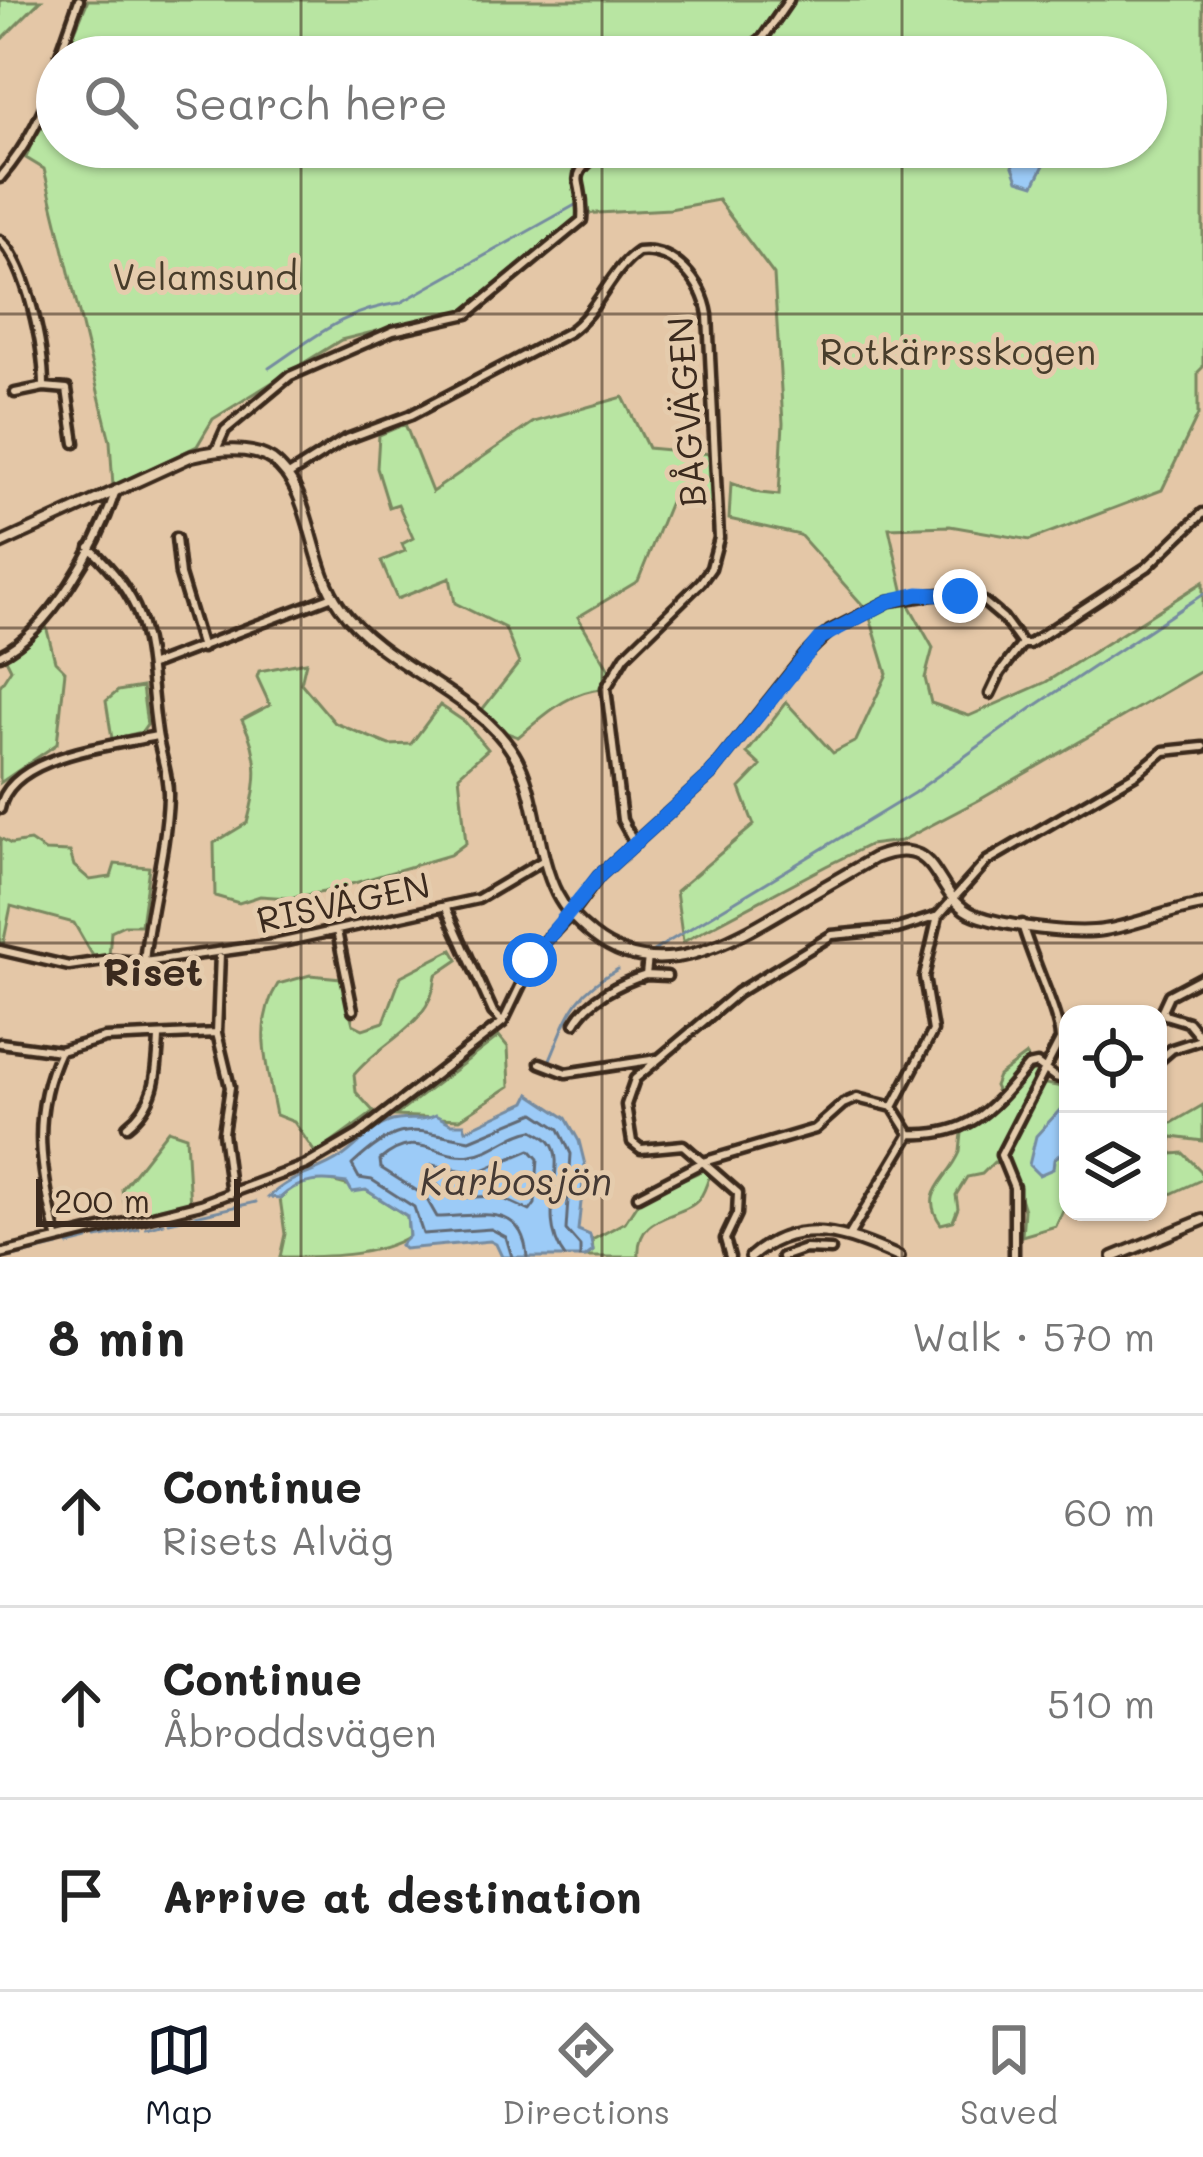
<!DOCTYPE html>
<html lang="en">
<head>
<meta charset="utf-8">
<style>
	:root { --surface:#fff; --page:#f6f6f6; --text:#222; --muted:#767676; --line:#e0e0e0; --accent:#111827 }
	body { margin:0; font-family:Mali,sans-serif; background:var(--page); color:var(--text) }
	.controls { position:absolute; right:36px; bottom:36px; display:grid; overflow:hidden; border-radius:24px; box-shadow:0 3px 9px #0004 }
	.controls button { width:108px; height:108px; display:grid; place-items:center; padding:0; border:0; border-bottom:3px solid var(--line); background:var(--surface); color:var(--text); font:60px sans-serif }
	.scale { position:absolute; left:36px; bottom:30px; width:204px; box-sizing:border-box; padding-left:12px; border:6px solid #3b2a1e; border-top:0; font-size:33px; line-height:42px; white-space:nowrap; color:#3b2a1e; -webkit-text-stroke:9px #e5ccad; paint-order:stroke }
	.stop { position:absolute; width:36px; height:36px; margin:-27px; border:9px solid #1a73e8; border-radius:50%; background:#fff }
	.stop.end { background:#1a73e8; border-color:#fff; box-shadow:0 3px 12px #0008 }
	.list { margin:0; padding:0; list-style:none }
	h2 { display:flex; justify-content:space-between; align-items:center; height:156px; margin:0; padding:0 48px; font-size:51px }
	h2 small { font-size:39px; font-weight:400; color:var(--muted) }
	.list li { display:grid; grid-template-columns:78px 1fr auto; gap:36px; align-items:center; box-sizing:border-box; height:192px; padding:0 48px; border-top:3px solid var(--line) }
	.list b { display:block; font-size:45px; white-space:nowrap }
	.list p { margin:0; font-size:39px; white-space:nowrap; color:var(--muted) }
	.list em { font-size:39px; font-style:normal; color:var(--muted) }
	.icon { flex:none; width:66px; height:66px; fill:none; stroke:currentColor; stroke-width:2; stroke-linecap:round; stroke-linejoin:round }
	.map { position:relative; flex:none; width:1203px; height:1257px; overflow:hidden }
	.search { position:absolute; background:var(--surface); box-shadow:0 3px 9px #0004; left:36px; right:36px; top:36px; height:132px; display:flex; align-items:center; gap:30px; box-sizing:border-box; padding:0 42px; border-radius:66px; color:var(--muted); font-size:45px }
	.sheet { height:732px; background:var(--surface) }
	nav { display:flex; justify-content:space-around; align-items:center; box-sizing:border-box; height:168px; border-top:3px solid var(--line); background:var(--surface); font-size:33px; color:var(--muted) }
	nav a { display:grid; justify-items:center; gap:6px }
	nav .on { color:var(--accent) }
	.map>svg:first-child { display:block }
</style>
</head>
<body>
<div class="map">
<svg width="1203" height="1257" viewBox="0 0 1203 1257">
	<rect width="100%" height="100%" fill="#e4c7a7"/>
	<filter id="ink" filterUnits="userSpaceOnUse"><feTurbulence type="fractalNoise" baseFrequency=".00833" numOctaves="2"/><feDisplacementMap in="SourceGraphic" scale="24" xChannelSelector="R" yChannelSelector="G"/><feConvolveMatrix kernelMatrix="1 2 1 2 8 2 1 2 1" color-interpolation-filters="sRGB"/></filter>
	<g filter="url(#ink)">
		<path fill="#b8e5a2" stroke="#7a8860" stroke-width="3" d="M0,0H41L0,41Z
			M88,0H1203V367L1198,372V415L1162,490L1030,540L950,526L889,528L905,598L933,648L925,678L931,703L969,716L1046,682L1203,582V670L981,799L901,841L869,845L826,866L683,942L676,891L754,825L740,788L761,766L747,753L786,702L833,753L856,741L887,674L868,611L800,535L729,519L731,483L760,493L779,495L783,423L774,275L718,200L670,209L580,214L466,309L341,340L213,419L197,446L113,486L110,441L44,169L26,158L57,75V147H1146V57H64Z
			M623,397L648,448L711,454L716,506L674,492L638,581L578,617L610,671L603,689C568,691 544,716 518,737L507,733L481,711L519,663L505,628L455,603L450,578L397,599L381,561L405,551L402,544L413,538L398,504L389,507L377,468L379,435L405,424L432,492L534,422Z
			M46,626L55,661L65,671L57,744L0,783V686L11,669L5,657Z
			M306,662L301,683L335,723L389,745L411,744L440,705L465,722L488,749L459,775L466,843L450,855L324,892L289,898L260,896L239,903L215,896L214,843L247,823C258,783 261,757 242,720L270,705L257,677L259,671Z
			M142,687L147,725L142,732L112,739L106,701L118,691Z
			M0,838L11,844L30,841L45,851L70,852L74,866L90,880L111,877L115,864L149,867L141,925H124L111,931L109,956H93L74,923L11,906L3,945H0Z
			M452,950L458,960L436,975C432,1026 383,1039 354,1075L356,1092L374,1112L316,1154L294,1122L276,1115C268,1071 252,1024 278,984L310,975L341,978L353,1024L363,1029L384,1022L401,976Z
			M499,1036L508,1047L510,1086L460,1119L395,1116Z
			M1026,1055L1045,1084L1068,1088V1199L1056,1226L1022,1236L1024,1210L1011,1169L994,1162L982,1174L967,1177L956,1195L958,1208L953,1221L941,1224C918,1192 948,1181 960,1152C960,1151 962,1134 962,1133L1001,1101L994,1086L998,1076Z
			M1203,1105V1141L1172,1137L1169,1149L1173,1154L1183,1153L1201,1171L1203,1179L1158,1200V1131Z
			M168,1130L186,1136L190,1207L127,1221L122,1189Z
			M706,1169L711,1171C708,1180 705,1192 699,1199C683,1219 635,1212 639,1257H585L593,1251L592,1240L625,1222L640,1199Z
			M323,1179L366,1190L407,1216L409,1236C376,1257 322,1257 280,1257L285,1234L280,1198L295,1185Z"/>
		<path fill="#9ccbf7" stroke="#758ba0" stroke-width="3" d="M999,147H1053L1034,185L1018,180L1011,161Z
			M530,1094L566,1118L579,1141L585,1165L578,1230L590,1235L593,1251L585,1257H502L496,1244L490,1241L404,1249L400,1245L409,1236L407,1216L366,1190L352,1192L347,1183C321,1179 300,1179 280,1198L269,1197C294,1173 314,1176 343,1156C359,1145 371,1128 389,1122C405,1116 421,1123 435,1115L452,1124H464L466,1130L526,1102Z
			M1068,1101V1146L1054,1160L1053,1169L1039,1175L1029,1165L1036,1136Z"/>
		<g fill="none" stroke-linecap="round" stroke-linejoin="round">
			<path stroke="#626a75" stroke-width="3" d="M530,1150L538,1159L535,1204L530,1211L497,1196L450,1198L425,1172L432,1165L476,1173Z
				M512,1257L506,1237L491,1229L423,1234L414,1207L372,1180L359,1178L352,1165C402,1119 410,1130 470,1140L535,1113L559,1129L571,1154L566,1230L580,1246V1257
				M527,1257C523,1200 477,1217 437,1217L425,1196L381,1168L380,1160C418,1127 437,1160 471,1155C495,1152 511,1133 533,1130C539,1134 546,1136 550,1142C569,1163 535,1218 565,1257"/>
			<path stroke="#758ba0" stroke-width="3" d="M269,368C314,338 344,310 400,303L577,204
				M653,951L914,793L1032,708L1203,594
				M548,1064C568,1018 571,994 618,969
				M169,1222L256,1202
				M146,1228L164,1223
				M97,1238L139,1229
				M68,1245L88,1240
				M12,1257L58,1246"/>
			<g stroke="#3b2a1e" stroke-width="15">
				<path id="minor" d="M59,57L79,0
					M738,57L763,38L789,0
					M0,178C28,145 47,108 57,67
					M0,240C28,265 44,349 44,387L15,393
					M44,387L67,389L75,443
					M216,450L225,430L290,376L393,331L468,314L582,220C586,174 560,182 607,147
					M287,476L344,440L411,415L569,332C599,311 609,272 638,252C673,247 703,282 708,315L719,538L711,568L701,582L625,656L606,688L622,820L634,842
					M176,538L180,575L202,648
					M90,548C157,611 145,650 157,733C160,754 169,775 168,797C166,853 149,907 144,962
					M0,655C51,630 97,546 115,493
					M152,665L333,596
					M990,694L1000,673L1022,644
					M0,809C9,755 113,746 156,736
					M446,908L493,1012L503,1022
					M337,931L353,1010
					M0,950L69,966L110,960L144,962L274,944L478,899L544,860
					M220,953L217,1033L230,1087L223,1133L231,1194
					M648,957L646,975L667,976
					M575,1023C588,999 620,983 646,975
					M1202,1039L1188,1022L1165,1015L1162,1010L1169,995L1203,977
					M0,1043L60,1051
					M1158,1061L1172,1049L1203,1039
					M540,1063L566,1073L657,1059
					M893,1107L933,1031L924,977L938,916
					M127,1126C157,1103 157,1072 159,1038
					M638,1196L703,1162L815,1129L843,1104L857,1098L893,1107L910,1134C971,1137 991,1109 1028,1066L1037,1064L1055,1077L1068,1080
					M849,1236L910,1134
					M57,1237C41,1172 30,1115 60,1051L105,1038L217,1033
					M0,1254L201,1204L306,1165L359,1134L503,1022L539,947L571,914L599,876L710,775L805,655L830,631L889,601L940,594L984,602L1003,618L1022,644H1029L1147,567L1203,513
					M1014,1255V1187L1001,1155L1060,1040C1061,1019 1029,952 1022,924
					M730,1257L725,1239L737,1214L738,1193L683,1145L641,1149L632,1142L626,1105L635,1079L737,993L832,935L897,929L938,916L987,861L1136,774L1164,751L1203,747
					M782,1257L805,1249L831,1250"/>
			</g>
			<g stroke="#3b2a1e" stroke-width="16">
				<path id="tertiary" d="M0,544L192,456C216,450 249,445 272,460C313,489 309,565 340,607C383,667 476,692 514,754C539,796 535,851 557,894C565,910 579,924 593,935C663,990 740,936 803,899C826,886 850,872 874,858C943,830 931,898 975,915C1005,926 1073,935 1104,930C1137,925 1169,910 1203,905
					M751,1257C799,1215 847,1234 899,1257
					M1113,1257L1203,1220"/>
			</g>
			<use href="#minor" stroke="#e5ccad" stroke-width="6"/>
			<use href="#tertiary" stroke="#e5ccad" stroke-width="8"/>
		</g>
	</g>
	<g fill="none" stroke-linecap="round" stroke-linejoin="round" filter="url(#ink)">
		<path stroke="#1a73e8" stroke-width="15" d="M530,960L599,876L710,775L820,638L889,601L918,594L960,596"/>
	</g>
	<path fill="none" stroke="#3b2a1e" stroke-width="3" stroke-opacity="0.55" d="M301,0V57M602,0V57M902,0V57M301,147V1257M602,147V1257M902,147V1257M0,314H1203M0,628H1203M0,943H1203"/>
	<g text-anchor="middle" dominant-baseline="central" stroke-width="10" stroke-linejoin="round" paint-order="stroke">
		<g font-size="36" fill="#483d2b" stroke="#e5ccad">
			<text x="205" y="275">Velamsund</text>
			<text x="958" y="350">Rotkärrsskogen</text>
		</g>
		<g font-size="36" fill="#3b2a1e" stroke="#e5ccad">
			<text transform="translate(685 412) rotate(-94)">BÅGVÄGEN</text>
			<text transform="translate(343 901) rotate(-12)">RISVÄGEN</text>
		</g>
		<g font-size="39" font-weight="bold" fill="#3b2a1e" stroke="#e5ccad">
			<text x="153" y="970">Riset</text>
		</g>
		<g font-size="39" font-style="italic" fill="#453a34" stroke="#e5ccad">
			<text x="516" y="1179">Karbosjön</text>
		</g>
	</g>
</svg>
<div class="controls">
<button><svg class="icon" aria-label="locate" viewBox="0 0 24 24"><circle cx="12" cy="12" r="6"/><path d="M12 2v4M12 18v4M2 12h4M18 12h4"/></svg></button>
<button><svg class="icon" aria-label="layers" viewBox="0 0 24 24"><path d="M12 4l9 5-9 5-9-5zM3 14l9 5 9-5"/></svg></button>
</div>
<div class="scale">200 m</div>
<div class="stop" style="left:530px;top:960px"></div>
<div class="stop end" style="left:960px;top:596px"></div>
<div class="search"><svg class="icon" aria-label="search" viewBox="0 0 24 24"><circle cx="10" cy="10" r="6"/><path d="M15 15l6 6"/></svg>Search here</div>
</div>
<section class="sheet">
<h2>8 min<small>Walk · 570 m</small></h2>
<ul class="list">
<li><svg class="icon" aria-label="ahead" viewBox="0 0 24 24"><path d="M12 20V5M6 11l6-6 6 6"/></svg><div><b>Continue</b><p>Risets Alväg</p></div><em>60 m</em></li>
<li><svg class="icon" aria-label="ahead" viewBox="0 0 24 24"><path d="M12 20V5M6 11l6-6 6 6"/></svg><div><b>Continue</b><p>Åbroddsvägen</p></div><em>510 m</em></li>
<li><svg class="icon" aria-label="arrive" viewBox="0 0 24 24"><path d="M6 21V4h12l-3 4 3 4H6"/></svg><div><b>Arrive at destination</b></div></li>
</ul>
</section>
<nav>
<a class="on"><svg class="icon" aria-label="map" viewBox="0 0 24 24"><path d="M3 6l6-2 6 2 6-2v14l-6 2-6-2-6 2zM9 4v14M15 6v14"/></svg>Map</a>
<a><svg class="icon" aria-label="directions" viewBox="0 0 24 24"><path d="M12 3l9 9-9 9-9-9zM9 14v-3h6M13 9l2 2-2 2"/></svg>Directions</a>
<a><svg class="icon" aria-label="saved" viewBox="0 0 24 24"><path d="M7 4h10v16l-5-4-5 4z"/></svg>Saved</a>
</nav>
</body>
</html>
